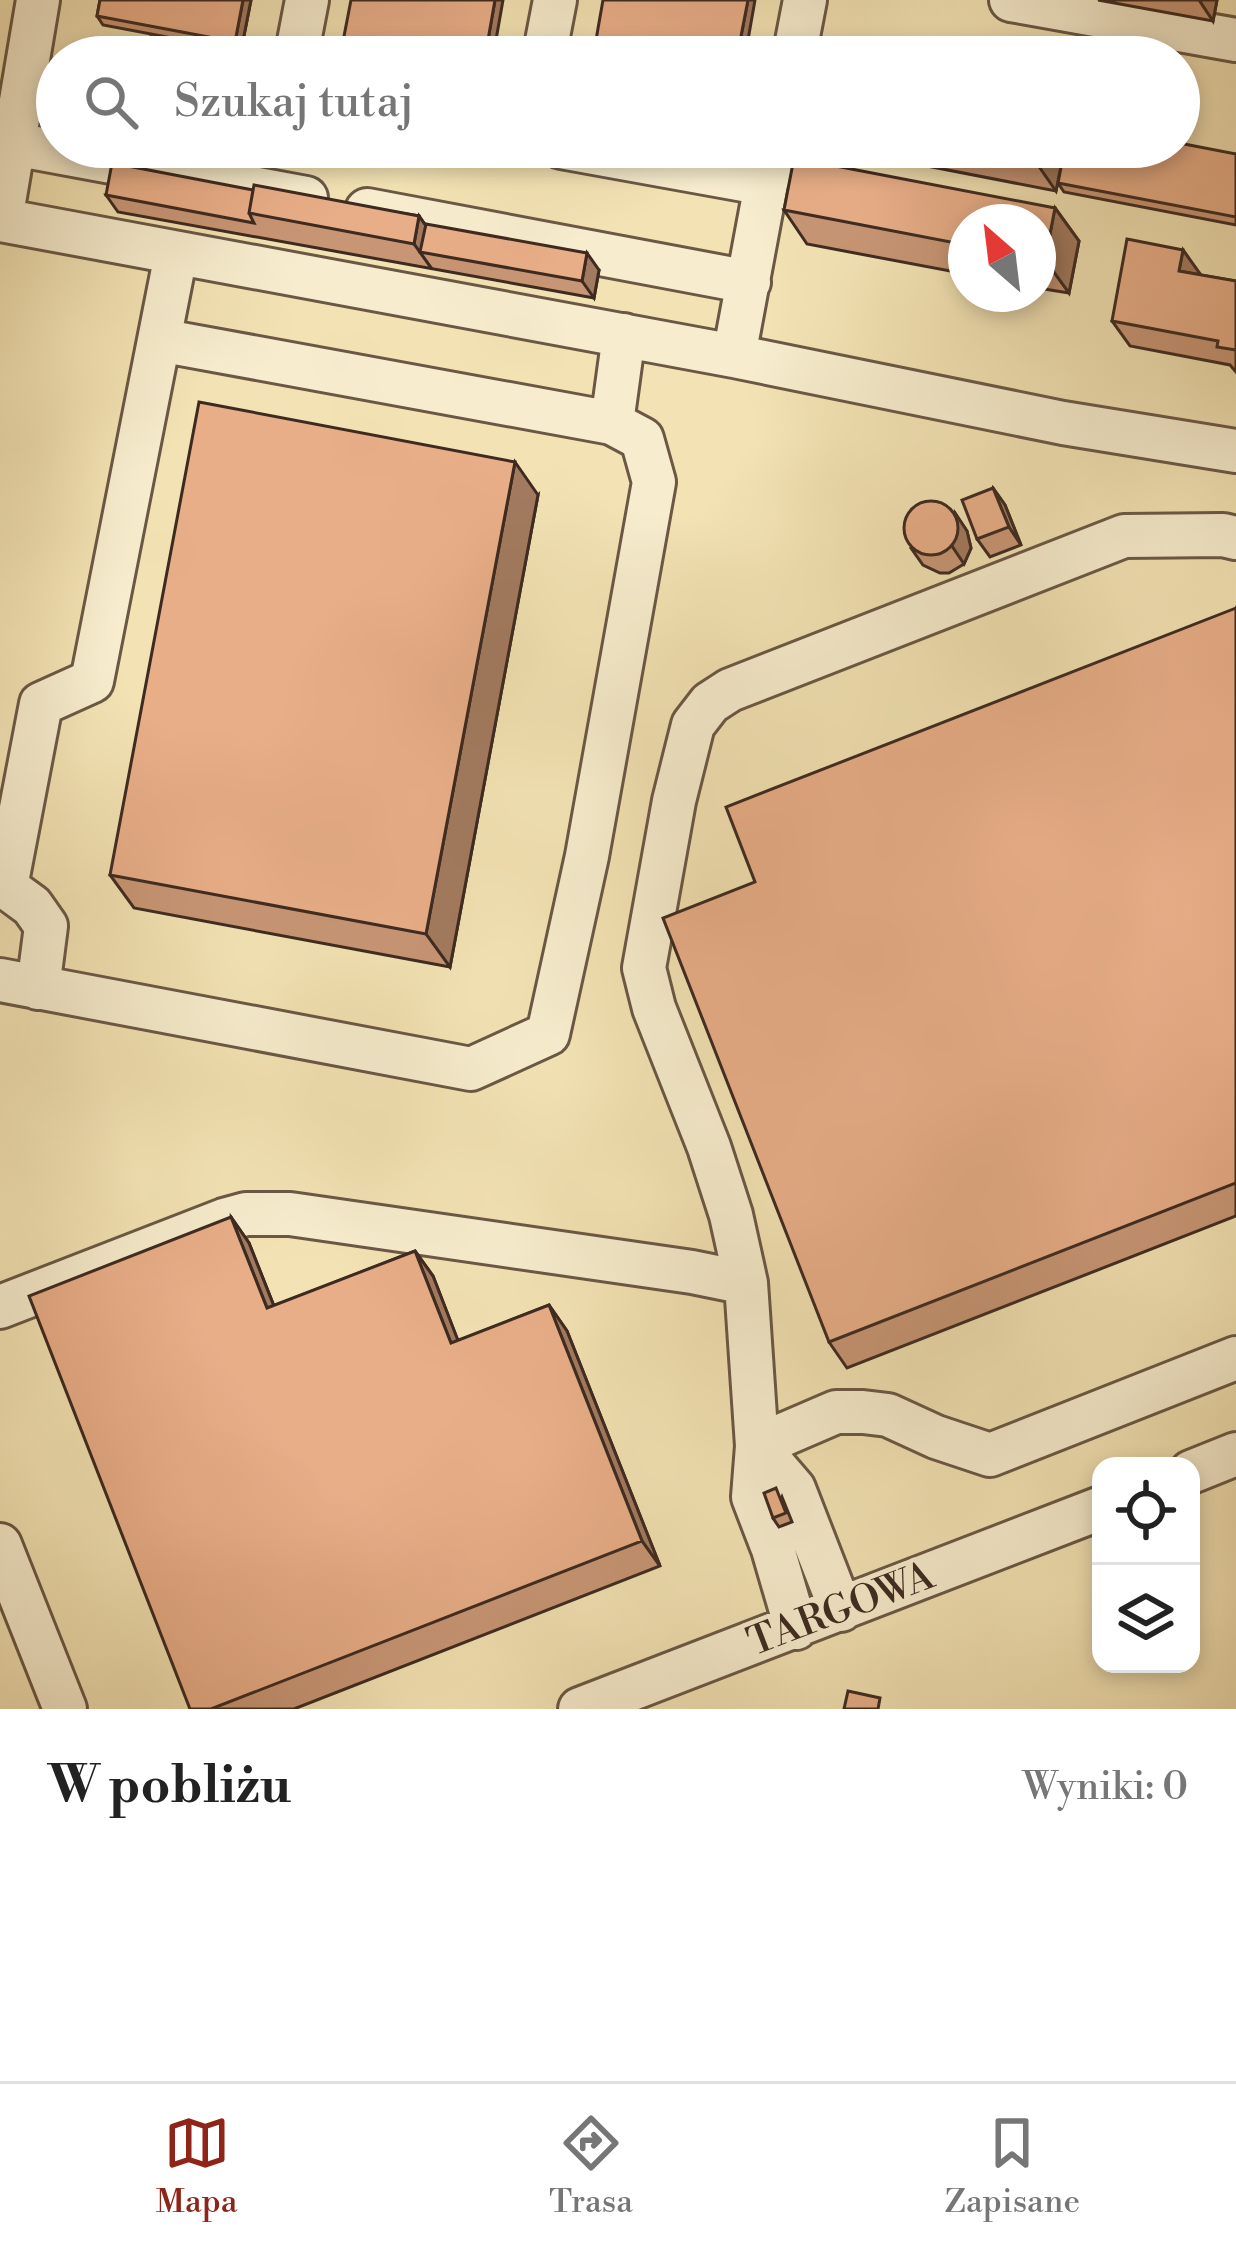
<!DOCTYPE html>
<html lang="pl">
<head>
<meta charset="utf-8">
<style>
	:root { --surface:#fff; --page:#f6f6f6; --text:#222; --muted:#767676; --line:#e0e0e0; --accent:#8f2418 }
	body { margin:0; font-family:"Libre Bodoni",serif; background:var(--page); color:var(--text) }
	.controls { position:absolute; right:36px; bottom:36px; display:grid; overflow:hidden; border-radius:24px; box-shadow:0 6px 18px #0003 }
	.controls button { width:108px; height:108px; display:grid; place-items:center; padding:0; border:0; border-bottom:3px solid var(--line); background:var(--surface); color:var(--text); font:60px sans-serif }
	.compass { position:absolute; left:948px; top:204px; width:108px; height:108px; border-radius:50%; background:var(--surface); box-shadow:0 6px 18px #0003; rotate:332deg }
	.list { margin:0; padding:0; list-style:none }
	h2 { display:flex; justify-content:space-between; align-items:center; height:156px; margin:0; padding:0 48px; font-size:51px }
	h2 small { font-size:39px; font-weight:400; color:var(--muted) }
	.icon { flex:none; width:66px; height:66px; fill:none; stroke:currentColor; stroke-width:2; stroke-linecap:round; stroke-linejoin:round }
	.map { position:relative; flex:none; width:1236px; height:1709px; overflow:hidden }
	.search { position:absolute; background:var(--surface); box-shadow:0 6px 18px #0003; left:36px; right:36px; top:36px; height:132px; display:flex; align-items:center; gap:30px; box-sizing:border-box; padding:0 42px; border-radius:66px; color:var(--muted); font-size:45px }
	.sheet { height:372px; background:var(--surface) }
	nav { display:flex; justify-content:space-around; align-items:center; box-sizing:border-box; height:168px; border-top:3px solid var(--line); background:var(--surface); font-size:33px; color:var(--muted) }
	nav a { display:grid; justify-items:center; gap:6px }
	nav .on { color:var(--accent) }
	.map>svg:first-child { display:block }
</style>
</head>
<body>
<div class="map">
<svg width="1236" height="1709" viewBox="0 0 1236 1709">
	<rect width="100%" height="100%" fill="#f3e3b4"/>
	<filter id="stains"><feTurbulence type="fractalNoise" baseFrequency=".00167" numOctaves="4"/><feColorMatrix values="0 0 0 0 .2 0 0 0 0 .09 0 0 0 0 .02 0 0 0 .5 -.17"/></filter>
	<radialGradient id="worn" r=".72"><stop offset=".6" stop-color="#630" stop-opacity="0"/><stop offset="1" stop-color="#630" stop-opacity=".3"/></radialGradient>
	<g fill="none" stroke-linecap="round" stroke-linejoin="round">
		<g stroke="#6a5845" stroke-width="48">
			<path id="minor" d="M38,0L1,220L734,356L1063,423L1236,451
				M1011,0L1236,40
				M170,57L180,0
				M296,57L307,0
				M544,57L555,0
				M794,57L805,0
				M14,144L306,198
				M561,147L766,184
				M367,210L749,282
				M159,340L612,423
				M734,356L766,184L778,147
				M0,980L471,1069L548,1034L587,856L654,482L642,439L612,423L624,335
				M38,988L46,926L32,906L6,887L41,704L92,681L176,254
				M0,1307L224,1220L246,1214H290L692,1272L746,1283
				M757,1446L836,1412H863L888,1415L936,1437L990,1455L1236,1358
				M757,1446L794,1489L841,1610
				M1191,1472L1236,1454
				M0,1545L65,1709
				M796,1628L773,1549L753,1497L757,1446L746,1283L731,1215L709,1147L654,1008L644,968L674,801L693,725L710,703L730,690L1124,536L1223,535L1236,538
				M580,1709L1101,1508"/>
		</g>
		<use href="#minor" stroke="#f7edce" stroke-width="42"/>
	</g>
	<path fill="#c89675" stroke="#3d2a20" stroke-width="3" d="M100,0H251L241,51L103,25L97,16Z
		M1098,0H1217L1213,21Z
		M829,147H1065L1056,191Z
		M1236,154V225L1064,192L1058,183Z
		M253,190L419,216L425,225L599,270L594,298L118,212L106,195Z
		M1055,208L1079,241L1069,293L1038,288V222H966V274L807,244L784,210Z
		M1183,250L1200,275L1236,281V372L1230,365L1130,346L1112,321Z
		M993,488L1005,505L1021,545L990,557L977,539Z
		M538,495L450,967L134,908L110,875Z
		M955,513L967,531L971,548L964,564L949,573H940L923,565L911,548Z
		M1236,608V1216L847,1368L829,1342Z
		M231,1217L249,1243L274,1306L415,1251L433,1276L458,1341L549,1305L567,1331L660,1566L294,1709H190Z
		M782,1497L792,1522L779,1527L773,1518Z"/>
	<path fill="#a27a5f" stroke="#3d2a20" stroke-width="3" d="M243,0H251L241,51L235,42Z
		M495,0H503L493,57H485Z
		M748,0H755L745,57H737Z
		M1199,0H1217L1213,21Z
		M1035,147H1065L1056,191L1033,158Z
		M1055,208L1079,241L1069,293L1045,260Z
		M419,216L437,241L420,252L432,269L414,244Z
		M1183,250L1201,275L1179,271Z
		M587,253L599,270L594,298L582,281Z
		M515,462L538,495L450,967L426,934Z
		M993,488L1005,505L1021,545L1009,527Z
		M955,513L967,531L971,548L964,564L952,546Z
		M231,1217L249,1243L285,1334L267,1308Z
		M415,1251L433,1276L469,1369L451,1343Z
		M549,1305L567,1331L660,1566L642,1541Z"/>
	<path fill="#e8ae88" stroke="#3d2a20" stroke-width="3" d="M100,0H243L235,42L97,16Z
		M351,0H495L485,57H340Z
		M603,0H748L737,57H593Z
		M815,52L842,57H814Z
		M1179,143L1236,154V217L1058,183L1065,147H1179Z
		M978,147H1035L1033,158Z
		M794,158L1055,208L1045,260L1038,259V222H966V245L784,210Z
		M112,163L253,190L249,213L254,223L106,195Z
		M254,185L419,216L414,244L249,213Z
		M426,224L587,253L582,281L420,252Z
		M1127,239L1183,250L1179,271L1236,281V350L1217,347L1218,341L1112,321Z
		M199,402L515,462L426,934L110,875Z
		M993,488L1009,527L977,539L962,500Z
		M904 528a27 27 0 1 1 54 0a27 27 0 1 1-54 0Z
		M1236,608V1183L829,1342L663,918L755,882L726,807Z
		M231,1217L267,1308L415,1251L451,1343L549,1305L642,1541L211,1709H190L29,1296Z
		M776,1488L786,1513L773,1518L764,1493Z
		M848,1691L880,1698L878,1709H844Z"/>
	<g text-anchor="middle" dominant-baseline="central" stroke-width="9" stroke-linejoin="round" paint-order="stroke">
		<g font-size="39" fill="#3d2a20" stroke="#f7edce">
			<text transform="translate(841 1610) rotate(-21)">TARGOWA</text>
		</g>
	</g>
	<rect width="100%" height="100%" filter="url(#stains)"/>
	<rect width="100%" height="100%" fill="url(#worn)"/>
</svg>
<div class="controls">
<button><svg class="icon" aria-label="locate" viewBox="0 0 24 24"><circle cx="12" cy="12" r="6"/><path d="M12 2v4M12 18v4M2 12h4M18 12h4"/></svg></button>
<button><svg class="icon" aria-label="layers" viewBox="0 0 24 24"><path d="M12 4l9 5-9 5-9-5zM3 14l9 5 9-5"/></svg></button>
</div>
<svg class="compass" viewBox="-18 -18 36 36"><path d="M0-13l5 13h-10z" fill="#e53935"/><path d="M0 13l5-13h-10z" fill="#767676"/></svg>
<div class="search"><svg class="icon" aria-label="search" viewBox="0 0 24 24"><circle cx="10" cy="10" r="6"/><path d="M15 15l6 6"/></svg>Szukaj tutaj</div>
</div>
<section class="sheet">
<h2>W pobliżu<small>Wyniki: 0</small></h2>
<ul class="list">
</ul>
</section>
<nav>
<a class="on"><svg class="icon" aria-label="map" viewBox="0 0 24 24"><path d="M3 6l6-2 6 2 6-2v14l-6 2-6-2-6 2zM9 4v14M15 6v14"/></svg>Mapa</a>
<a><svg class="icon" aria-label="directions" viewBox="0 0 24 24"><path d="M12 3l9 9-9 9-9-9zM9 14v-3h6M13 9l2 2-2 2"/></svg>Trasa</a>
<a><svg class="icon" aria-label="saved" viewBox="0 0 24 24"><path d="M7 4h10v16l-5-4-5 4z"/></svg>Zapisane</a>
</nav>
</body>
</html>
